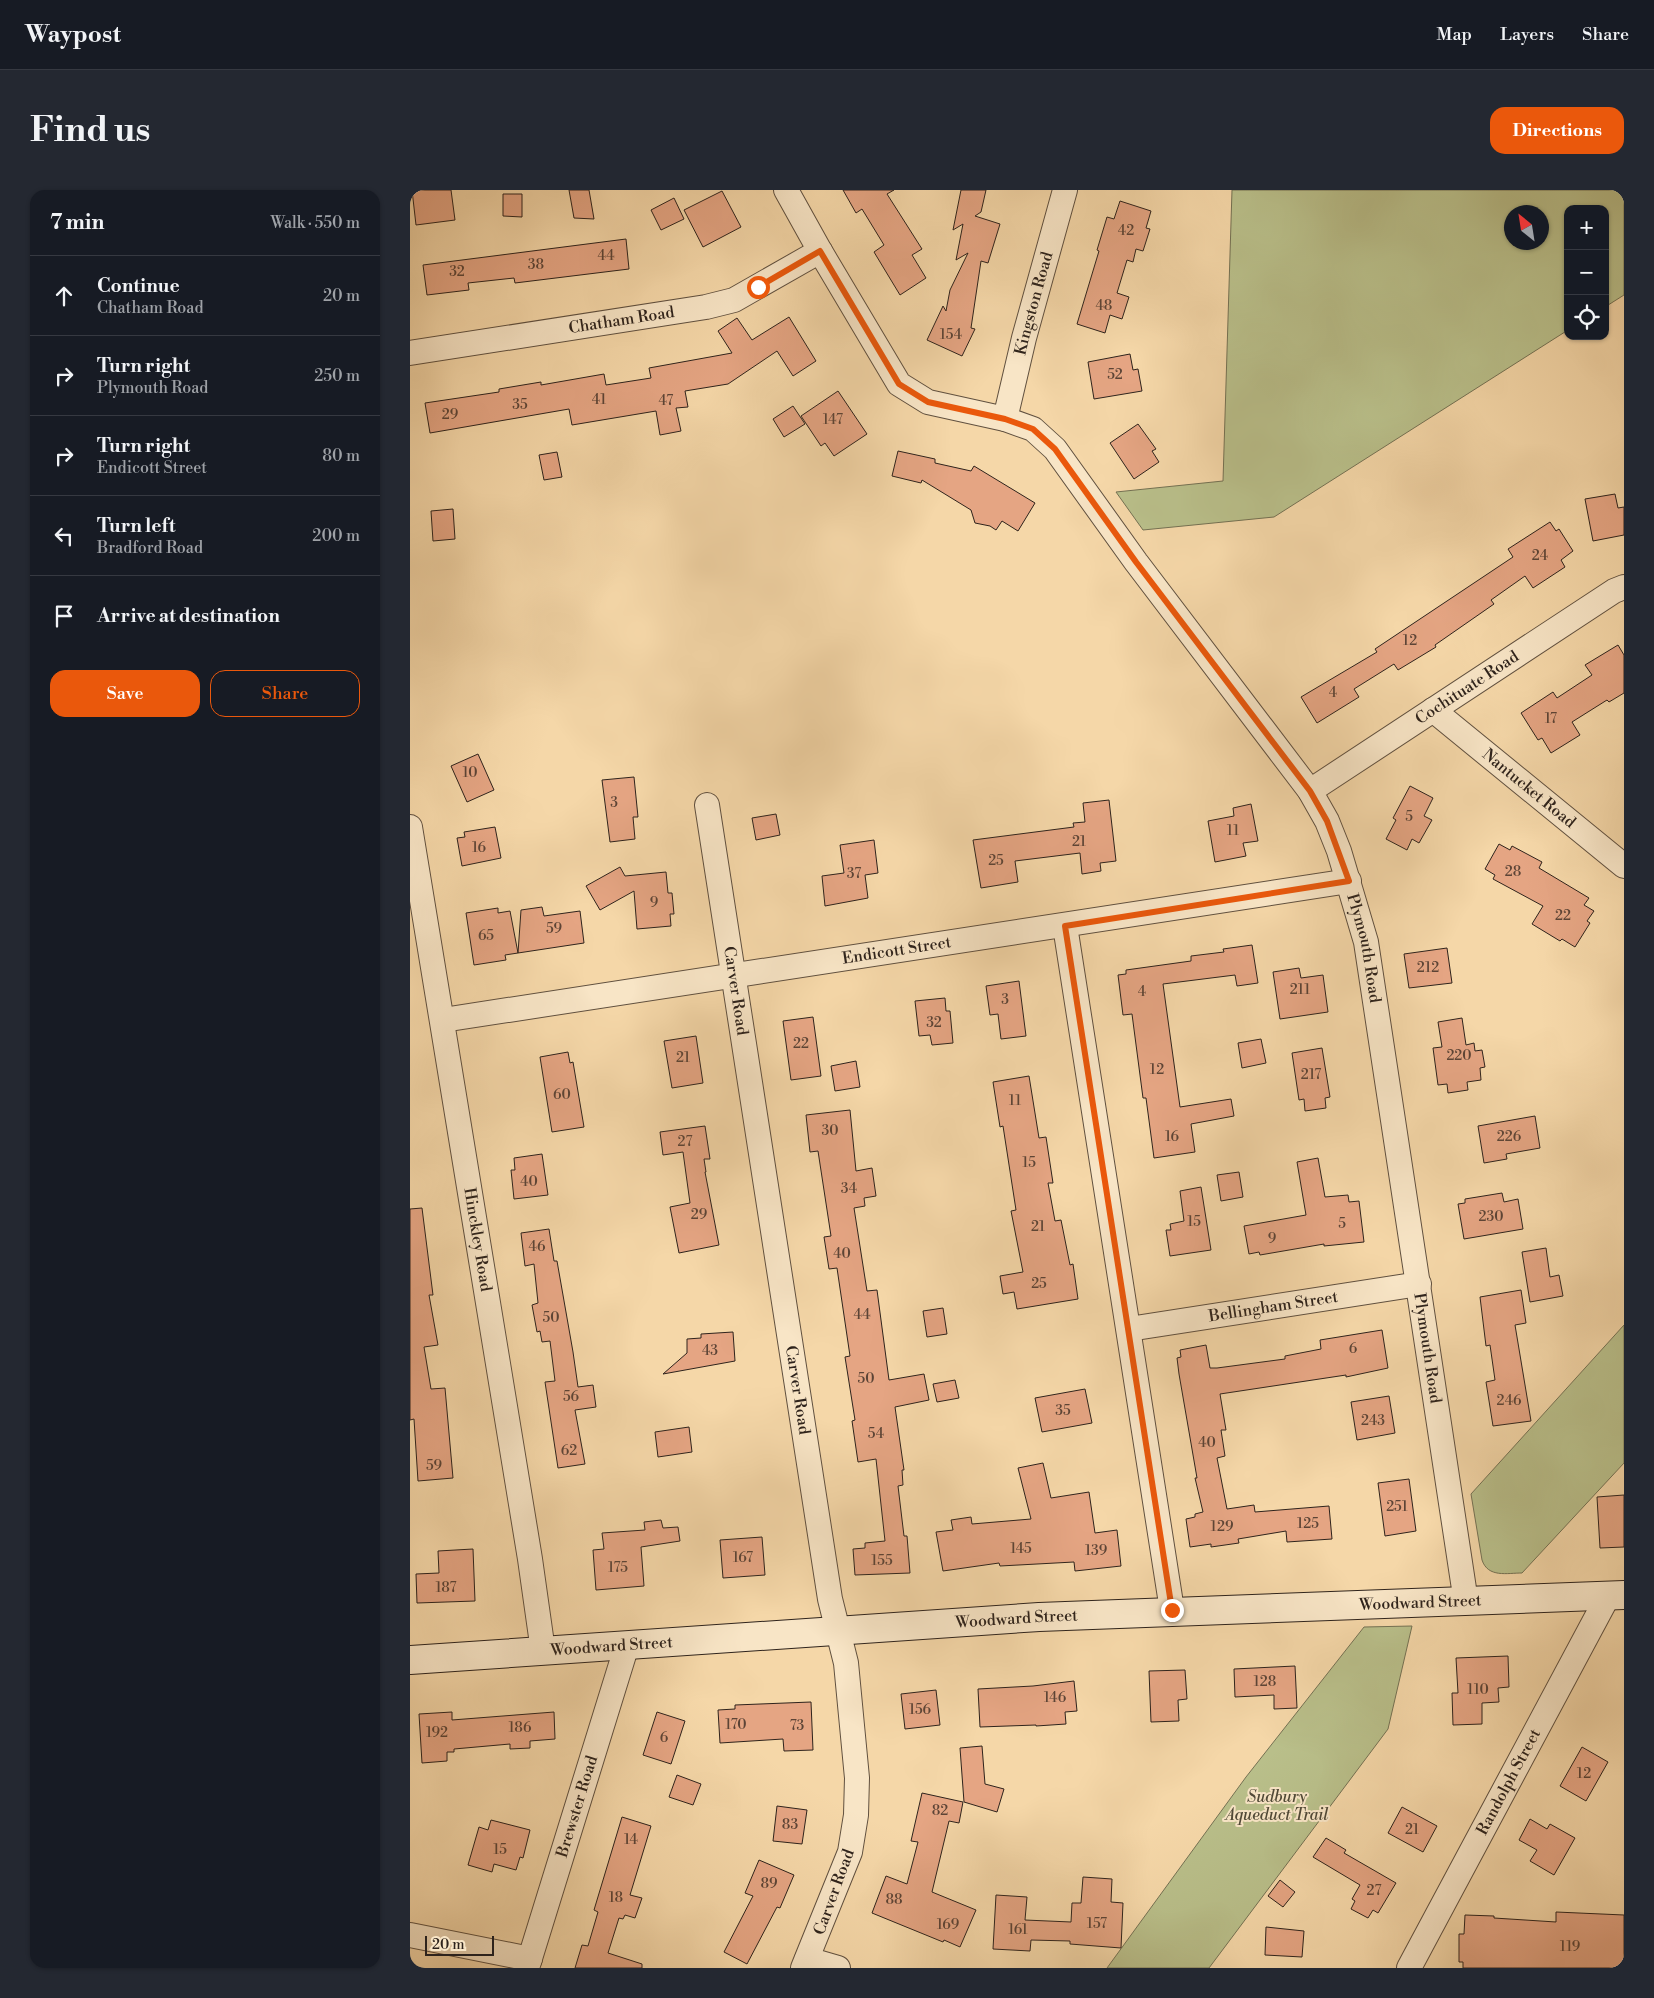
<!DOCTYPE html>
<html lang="en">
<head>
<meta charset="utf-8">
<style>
	:root { --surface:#171b24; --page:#242831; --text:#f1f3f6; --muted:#9ea1a6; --line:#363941; --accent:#ea580c }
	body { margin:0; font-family:"Libre Bodoni",serif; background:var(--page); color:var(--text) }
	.controls { position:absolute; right:15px; top:15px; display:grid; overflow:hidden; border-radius:10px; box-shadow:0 1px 4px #0004 }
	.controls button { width:45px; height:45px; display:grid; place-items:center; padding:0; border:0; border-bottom:1px solid var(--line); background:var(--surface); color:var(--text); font:25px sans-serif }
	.compass { position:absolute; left:1094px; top:15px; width:45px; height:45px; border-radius:50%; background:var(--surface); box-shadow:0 1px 4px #0004; rotate:330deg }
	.scale { position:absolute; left:15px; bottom:12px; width:69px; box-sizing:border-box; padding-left:5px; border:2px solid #2e231c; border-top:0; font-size:14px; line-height:18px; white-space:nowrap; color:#2e231c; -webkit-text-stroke:4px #f8e5c6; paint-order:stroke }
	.stop { position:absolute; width:15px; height:15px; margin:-11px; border:4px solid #ea580c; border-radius:50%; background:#fff }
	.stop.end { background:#ea580c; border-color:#fff; box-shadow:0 1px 5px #0008 }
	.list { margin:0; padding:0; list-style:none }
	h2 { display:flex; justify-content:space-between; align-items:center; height:65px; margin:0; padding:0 20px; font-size:21px }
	h2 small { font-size:16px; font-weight:400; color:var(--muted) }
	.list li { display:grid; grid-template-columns:32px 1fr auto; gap:15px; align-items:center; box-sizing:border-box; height:80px; padding:0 20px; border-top:1px solid var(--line) }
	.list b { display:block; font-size:19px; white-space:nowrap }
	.list p { margin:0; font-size:16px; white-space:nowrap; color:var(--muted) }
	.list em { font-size:16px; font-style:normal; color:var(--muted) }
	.actions { display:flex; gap:10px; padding:15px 20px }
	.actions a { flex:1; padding:11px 0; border:1px solid var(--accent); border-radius:15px; text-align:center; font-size:18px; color:var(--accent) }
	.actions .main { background:var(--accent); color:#fff }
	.icon { flex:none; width:28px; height:28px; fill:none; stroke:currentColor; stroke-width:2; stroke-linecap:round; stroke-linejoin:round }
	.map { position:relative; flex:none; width:1214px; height:1778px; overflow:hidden; border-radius:15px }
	header { display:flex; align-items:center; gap:30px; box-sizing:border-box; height:70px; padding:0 25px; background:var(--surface); border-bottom:1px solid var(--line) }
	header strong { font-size:24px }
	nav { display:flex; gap:28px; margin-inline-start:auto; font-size:18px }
	.intro { display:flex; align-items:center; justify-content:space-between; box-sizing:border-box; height:120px; padding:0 30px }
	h1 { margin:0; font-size:35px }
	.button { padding:12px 22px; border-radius:15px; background:var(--accent); color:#fff; font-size:18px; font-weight:700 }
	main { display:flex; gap:30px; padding:0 30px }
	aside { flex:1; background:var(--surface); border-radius:15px; box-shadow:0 1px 4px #0004 }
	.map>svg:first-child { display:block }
</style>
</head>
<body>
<header>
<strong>Waypost</strong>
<nav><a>Map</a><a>Layers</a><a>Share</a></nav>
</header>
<div class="intro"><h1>Find us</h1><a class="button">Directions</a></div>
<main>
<aside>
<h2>7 min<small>Walk · 550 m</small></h2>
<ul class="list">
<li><svg class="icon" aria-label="ahead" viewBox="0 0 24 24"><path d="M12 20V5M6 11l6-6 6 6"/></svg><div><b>Continue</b><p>Chatham Road</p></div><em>20 m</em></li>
<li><svg class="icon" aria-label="right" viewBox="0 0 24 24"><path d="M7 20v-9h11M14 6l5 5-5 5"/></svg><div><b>Turn right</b><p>Plymouth Road</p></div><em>250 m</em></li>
<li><svg class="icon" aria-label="right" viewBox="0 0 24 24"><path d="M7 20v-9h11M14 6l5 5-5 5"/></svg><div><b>Turn right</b><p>Endicott Street</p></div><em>80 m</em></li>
<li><svg class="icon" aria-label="left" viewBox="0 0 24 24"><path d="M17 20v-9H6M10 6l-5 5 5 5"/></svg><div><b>Turn left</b><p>Bradford Road</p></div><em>200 m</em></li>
<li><svg class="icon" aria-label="arrive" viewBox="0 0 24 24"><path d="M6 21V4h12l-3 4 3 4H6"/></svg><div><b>Arrive at destination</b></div></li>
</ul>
<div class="actions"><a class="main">Save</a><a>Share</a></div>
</aside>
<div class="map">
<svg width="1214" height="1778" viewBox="0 0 1214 1778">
	<rect width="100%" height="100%" fill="#f5d7a8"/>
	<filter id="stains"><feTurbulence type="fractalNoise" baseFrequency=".004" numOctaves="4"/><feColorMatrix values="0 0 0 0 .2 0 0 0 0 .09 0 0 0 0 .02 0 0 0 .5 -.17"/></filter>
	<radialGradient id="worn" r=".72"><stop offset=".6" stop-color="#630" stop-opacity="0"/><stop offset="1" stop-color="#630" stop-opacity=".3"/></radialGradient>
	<path fill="#b9bf8a" stroke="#747153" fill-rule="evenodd" d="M822,0H1214V105L1195,117V19H1158V140L864,327L733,340L706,302L813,291ZM1102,22H1132V52H1102Z
		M1214,1135V1273L1112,1383C1097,1383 1078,1388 1072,1370L1061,1304Z
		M1002,1436L978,1539L799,1778H697L836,1587L954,1437Z"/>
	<path fill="#e5a583" stroke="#2e231c" d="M2,0H41L45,30L6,35Z
		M159,0H179L184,29L164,28Z
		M433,0H484L477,4L512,59L502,65L516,88L490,105L464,62L474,55L452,19L446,23Z
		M551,0H576L571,22L565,26L590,34L578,73L571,71L561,138L565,139L552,166L517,150L533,116L536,121L540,100L558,63L546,70L553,34L543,40Z
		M312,1L331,37L293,57L274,20Z
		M93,4H112V27L93,26Z
		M264,8L274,29L251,40L241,20Z
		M710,11L741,21L736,38L740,39L733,61L726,59L723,72L717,70L707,103L719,107L712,129L700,125L695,143L667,134L689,61L687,60L697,27L704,29Z
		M216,49L219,79L105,93L104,88L58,93L59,100L17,105L13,75Z
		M379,127L406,171L383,186L367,161L318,194L275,201L278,217L266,218L271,241L250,245L246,221L162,235L159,219L20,243L15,213L89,202V199L131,192V195L194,184L196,195L241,188L239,178L322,163L308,141L327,128L342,150Z
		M720,164L723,180L728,179L732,201L684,209L678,172Z
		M428,201L457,244L424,266L415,253L411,256L391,226Z
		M383,216L395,234L374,247L363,229Z
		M728,234L746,259L742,261L749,272L724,289L700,253Z
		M488,261L525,269V273L561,281L564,276L625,313L608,341L592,331L586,340L580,336L565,333L561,320L512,290L511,293L482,286Z
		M147,262L152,287L134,290L129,265Z
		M1205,304L1208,318L1214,317V345L1183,351L1175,309Z
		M43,319L45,349L23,351L21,321Z
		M1140,332L1146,341L1149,339L1163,361L1151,370L1155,377L1123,398L1115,386L1081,410L1084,414L1025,455L1026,457L988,480L984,474L944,499L949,507L907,533L891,507L967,462L965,459L1103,367L1098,359Z
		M1208,455L1214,465V503L1199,512L1197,510L1162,532L1170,545L1141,563L1132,548L1128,550L1111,523L1143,502L1147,508L1182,485L1175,475Z
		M68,564L84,600L57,612L41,576Z
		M224,587L228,627H223L225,649L200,652L192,590Z
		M1000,596L1023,608L1014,626L1022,630L1009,653L1002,649L997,660L976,649L986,630L983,628Z
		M699,610L706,671L690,673L691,681L672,684L670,663L605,671L608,692L571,698L563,650L664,637L663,633L675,632L673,613Z
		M841,614L848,651L833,653L836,666L805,672L798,631L824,626L823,618Z
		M366,624L370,645L346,650L342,628Z
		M85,637L91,668L52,676L47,648L55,647L54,642Z
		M464,650L468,683L455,685L458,708L415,716L412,686L434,683L430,655Z
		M1089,654L1100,660L1102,656L1132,672L1129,678L1179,708L1174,715L1184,721L1177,731L1180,733L1165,757L1152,749L1150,751L1122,734L1133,716L1083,689L1085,685L1075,679Z
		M210,677L215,686L256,682L258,703H262L264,724H260L261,736L227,739L224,701L190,720L176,696Z
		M132,717L134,726L170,721L174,753L108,763L111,720Z
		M88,718V723L100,721L108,763L95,765L96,770L64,775L56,723Z
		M842,755L848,793L827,796L825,785L753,794L770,917L821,909L824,926L781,934L785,962L744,968L736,908H733L722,824L713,825L708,785L716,784V780L781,771V766L814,762L813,759Z
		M1037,758L1042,793L999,798L994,764Z
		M889,778L891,788L913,785L918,822L870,829L863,782Z
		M609,791L616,846L591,849L588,824L580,825L576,796Z
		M535,808L536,821H540L543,853L522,855L520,845L509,846L505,811Z
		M403,827L411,886L381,890L373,831Z
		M1052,828L1056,855L1064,853L1065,861L1072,860L1075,877L1070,878L1071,890L1057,892L1058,900L1038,903L1037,894L1028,895L1023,858L1032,857L1028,832Z
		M286,846L293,893L262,898L254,851Z
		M851,849L856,873L832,878L828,853Z
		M912,858L920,907L915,908L916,918L895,921L894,909L889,910L882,863Z
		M158,862L160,873L163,872L174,937L142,942L130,867Z
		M446,871L450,897L425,901L421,876Z
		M619,886L629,948L636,947L643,993H638L645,1031L651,1030L660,1075L663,1074L668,1109L607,1119L604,1102L593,1104L590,1086L613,1082L601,1021L606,1020L593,936L590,937L583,892Z
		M440,920L446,981L462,978L466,1006L454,1008L455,1016L444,1018L457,1101L467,1100L479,1190L514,1184L519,1210L485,1217L494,1280H492L493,1295L488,1296L494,1346H497L500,1383L445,1385L443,1359L455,1358V1353L475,1351L466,1269L448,1272L442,1231L445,1230L435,1167L440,1166L427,1078L419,1079L414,1047L421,1046L408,961L400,962L396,925Z
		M1125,926L1130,958L1096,964L1097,969L1074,973L1068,936Z
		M295,936L300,969H294L296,982H295L309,1055L269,1063L260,1017L280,1013L273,962L253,965L250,942Z
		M132,964L138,1005L104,1009L101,980H105L104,968Z
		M908,968L915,1007L938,1005L939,1012L949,1011L954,1052L914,1056V1054L850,1065L849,1062L839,1064L834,1036L896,1025L887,972Z
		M829,982L833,1007L811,1011L807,985Z
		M791,997L801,1060L760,1066L756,1040H761L760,1034L774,1031L770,1001Z
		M1092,1003L1094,1012L1108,1009L1113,1039L1054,1049L1048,1014L1055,1013V1009Z
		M12,1018L23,1105H19L28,1155L14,1157L21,1199L35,1198L43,1288L8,1291L4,1229L0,1230V1019Z
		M139,1039L144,1071H147L163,1162L168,1197L183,1195L186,1217L165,1220L175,1274L148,1278L135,1192L145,1191L140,1151L132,1152L130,1141L127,1142L122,1115L128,1113L124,1074L115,1076L111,1043Z
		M1136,1058L1140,1087L1149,1085L1153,1106L1120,1112L1112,1062Z
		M1111,1100L1116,1133L1105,1135L1121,1231L1083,1236L1076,1192L1085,1190L1080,1155L1076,1156L1070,1107Z
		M533,1118L537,1144L517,1147L513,1121Z
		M972,1140L978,1178L936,1187V1185L810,1204L816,1240H811L815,1266L807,1268L817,1319L844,1315L845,1322L919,1316L922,1349L877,1352L876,1341L828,1349L829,1353L801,1357V1354L780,1357L776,1329L785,1327V1324L793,1322L785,1288H787L769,1184L767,1168L771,1167L770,1160L796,1155L800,1178H807L875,1169V1166L911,1159L910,1150Z
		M323,1142L325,1171L253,1184L277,1163V1149L291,1148V1144Z
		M545,1190L549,1208L527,1212L523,1194Z
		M675,1199L682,1233L632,1242L625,1208Z
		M979,1206L985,1243L947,1250L941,1212Z
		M279,1237L282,1262L248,1267L245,1242Z
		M633,1273L641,1308L679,1302L685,1343L707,1340L711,1376L665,1381L664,1372L590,1376L589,1373L533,1381L526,1342L543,1340L541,1330L561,1327L562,1334L621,1329L608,1278Z
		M999,1289L1006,1341L975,1346L968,1293Z
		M1214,1305V1357L1190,1358L1187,1307Z
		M251,1330L253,1338L268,1337L270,1351L231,1357L234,1396L186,1400L183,1360L194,1359L192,1343L235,1340L234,1332Z
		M352,1347L355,1385L313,1388L310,1350Z
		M63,1359L65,1411L7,1413L6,1384L29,1383L28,1361Z
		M1098,1466L1099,1497L1088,1498L1089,1512L1072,1513V1534L1043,1535L1042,1503H1048L1046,1468Z
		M885,1476L887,1518L864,1519V1505L825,1507L824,1479Z
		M775,1480L777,1509L768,1510L769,1531L741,1532L739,1481Z
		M664,1491L667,1521L655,1522L656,1534L626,1536V1535L570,1537L568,1499L623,1496Z
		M526,1500L530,1535L495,1539L491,1504Z
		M401,1512L403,1560L374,1561L373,1549L310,1553L308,1520L325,1519V1515Z
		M42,1522V1530L144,1522L145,1549L120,1551V1558L100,1559V1554L44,1559V1562H37V1571L12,1573L9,1524Z
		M247,1522L275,1531L261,1574L233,1565Z
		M572,1556L575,1594L594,1599L587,1622L554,1612L550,1558Z
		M1172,1557L1198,1572L1176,1611L1150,1596Z
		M267,1585L291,1594L283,1615L259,1607Z
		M512,1603L553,1612L549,1633L539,1631L522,1702L566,1720L550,1757L534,1750L533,1752L462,1723L476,1686L497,1694L508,1652L501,1651Z
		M367,1616L397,1620L392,1654L363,1651Z
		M992,1617L1027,1636L1013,1662L978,1643Z
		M212,1627L241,1636L220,1705L232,1708L225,1728L215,1725L213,1729L209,1728L198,1763L232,1774V1778H165L172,1755L178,1756L188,1722L184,1720Z
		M1120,1629L1137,1639L1140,1634L1165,1648L1144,1685L1120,1671L1127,1660L1109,1650Z
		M81,1630L120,1640L113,1668L110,1667L106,1680L84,1674L82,1682L58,1675L69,1637L78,1640Z
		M916,1648L936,1660L934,1663L986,1693L968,1723L963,1720L958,1728L941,1719L945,1711L942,1709L950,1695L903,1667Z
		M349,1670L384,1685L370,1718L367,1717L337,1774L314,1762L343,1706L335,1703Z
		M673,1687L702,1689L701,1712L713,1713L711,1758L660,1754V1751L621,1750L620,1761L583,1759L586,1705L617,1707L615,1730L661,1732L662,1713H671Z
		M870,1690L885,1702L873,1717L858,1706Z
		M1146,1722L1214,1725V1778H1053V1772H1049V1744H1054L1055,1725L1084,1726V1728L1146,1732Z
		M856,1737L894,1741L892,1767L855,1765Z"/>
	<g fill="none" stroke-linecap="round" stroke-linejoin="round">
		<g stroke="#60503f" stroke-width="26">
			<g id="street">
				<path id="s1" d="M376,0L410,61L489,194L518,212L595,229L623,239L645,259L726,372L900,601L917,631L929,661L956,752L1056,1412"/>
				<path id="s2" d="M0,163L296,117L324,110L410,61"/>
				<path id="s3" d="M595,229L614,148L655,0"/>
				<path id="s4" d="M1023,520L1214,676"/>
				<path id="s5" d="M900,601L1204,401L1214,397"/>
				<path id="s6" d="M297,615L420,1409L436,1473L447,1588L446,1625L440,1662L393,1778"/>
				<path id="s7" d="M0,637L120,1369L133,1461"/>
				<path d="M655,736L762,1420"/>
				<path id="s8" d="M33,830L939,691"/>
				<path id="s9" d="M719,1139L1009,1094"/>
				<path d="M0,1745L120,1769"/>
				<path d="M397,1769L428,1778"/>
				<path id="s10" d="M117,1778L217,1455"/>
				<path id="s11" d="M999,1778L1198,1406"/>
			</g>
		</g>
		<g stroke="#2e231c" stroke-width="30">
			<g id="secondary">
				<path id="s12" d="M0,1470L629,1427L1214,1405"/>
			</g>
		</g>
		<use href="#street" stroke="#f8e5c6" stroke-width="24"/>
		<use href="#secondary" stroke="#f8e5c6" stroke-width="28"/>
	</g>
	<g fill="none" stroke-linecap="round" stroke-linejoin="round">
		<path stroke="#ea580c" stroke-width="6" d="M348,97L410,61L489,194L518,212L595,229L623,239L645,259L726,372L900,601L917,631L939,691L655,736L762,1420"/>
	</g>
	<g text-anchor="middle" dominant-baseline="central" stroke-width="4" stroke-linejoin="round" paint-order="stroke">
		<g font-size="14" fill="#5c4436">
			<text x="716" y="41">42</text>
			<text x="196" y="66">44</text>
			<text x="126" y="75">38</text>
			<text x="47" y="82">32</text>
			<text x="694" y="116">48</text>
			<text x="541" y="145">154</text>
			<text x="705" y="185">52</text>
			<text x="189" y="210">41</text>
			<text x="256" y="211">47</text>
			<text x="110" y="215">35</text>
			<text x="40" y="225">29</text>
			<text x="423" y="230">147</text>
			<text x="1130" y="366">24</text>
			<text x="1000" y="451">12</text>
			<text x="923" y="503">4</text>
			<text x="1141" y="529">17</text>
			<text x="60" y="583">10</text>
			<text x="204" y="613">3</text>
			<text x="999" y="627">5</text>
			<text x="823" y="641">11</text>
			<text x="669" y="652">21</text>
			<text x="69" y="658">16</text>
			<text x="586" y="671">25</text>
			<text x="1103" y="682">28</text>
			<text x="444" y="684">37</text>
			<text x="244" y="713">9</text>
			<text x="1153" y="726">22</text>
			<text x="144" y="739">59</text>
			<text x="76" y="746">65</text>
			<text x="1018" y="778">212</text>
			<text x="890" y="800">211</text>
			<text x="732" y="802">4</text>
			<text x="595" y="810">3</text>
			<text x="524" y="833">32</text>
			<text x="391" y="854">22</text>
			<text x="1049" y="866">220</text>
			<text x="273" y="868">21</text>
			<text x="747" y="880">12</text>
			<text x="901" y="885">217</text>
			<text x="152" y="905">60</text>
			<text x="605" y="911">11</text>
			<text x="420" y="941">30</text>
			<text x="762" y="947">16</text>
			<text x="1099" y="947">226</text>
			<text x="275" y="952">27</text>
			<text x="619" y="973">15</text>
			<text x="119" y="992">40</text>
			<text x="439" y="999">34</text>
			<text x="289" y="1025">29</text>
			<text x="1081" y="1027">230</text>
			<text x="784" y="1032">15</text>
			<text x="932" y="1034">5</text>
			<text x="628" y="1037">21</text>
			<text x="862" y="1049">9</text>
			<text x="127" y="1057">46</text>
			<text x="432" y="1064">40</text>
			<text x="629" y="1094">25</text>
			<text x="452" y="1125">44</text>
			<text x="141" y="1128">50</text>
			<text x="943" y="1159">6</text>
			<text x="300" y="1161">43</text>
			<text x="456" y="1189">50</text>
			<text x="161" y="1207">56</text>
			<text x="1099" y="1211">246</text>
			<text x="653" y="1221">35</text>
			<text x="963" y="1231">243</text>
			<text x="466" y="1244">54</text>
			<text x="797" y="1253">40</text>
			<text x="159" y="1261">62</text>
			<text x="24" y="1276">59</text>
			<text x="987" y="1317">251</text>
			<text x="898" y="1334">125</text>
			<text x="812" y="1337">129</text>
			<text x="611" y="1359">145</text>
			<text x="686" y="1361">139</text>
			<text x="333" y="1368">167</text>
			<text x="472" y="1371">155</text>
			<text x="208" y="1378">175</text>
			<text x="36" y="1398">187</text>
			<text x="855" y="1492">128</text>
			<text x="1068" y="1500">110</text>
			<text x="645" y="1508">146</text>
			<text x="510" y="1520">156</text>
			<text x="326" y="1535">170</text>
			<text x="387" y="1536">73</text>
			<text x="110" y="1538">186</text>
			<text x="27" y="1543">192</text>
			<text x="254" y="1548">6</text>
			<text x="1174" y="1584">12</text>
			<text x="530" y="1621">82</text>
			<text x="380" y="1635">83</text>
			<text x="1002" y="1640">21</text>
			<text x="221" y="1650">14</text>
			<text x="90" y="1660">15</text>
			<text x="359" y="1694">89</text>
			<text x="964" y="1701">27</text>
			<text x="206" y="1708">18</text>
			<text x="484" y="1710">88</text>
			<text x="687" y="1734">157</text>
			<text x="538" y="1735">169</text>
			<text x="608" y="1740">161</text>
			<text x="1160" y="1757">119</text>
		</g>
		<g font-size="16" fill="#2e231c" stroke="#f8e5c6">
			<text stroke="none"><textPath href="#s3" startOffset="119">Kingston Road</textPath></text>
			<text stroke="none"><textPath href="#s2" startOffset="214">Chatham Road</textPath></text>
			<text stroke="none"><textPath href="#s5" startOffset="188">Cochituate Road</textPath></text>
			<text stroke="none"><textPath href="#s4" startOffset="124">Nantucket Road</textPath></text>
			<text stroke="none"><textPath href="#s1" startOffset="991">Plymouth Road</textPath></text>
			<text stroke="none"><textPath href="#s8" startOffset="459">Endicott Street</textPath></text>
			<text stroke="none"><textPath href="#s6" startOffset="188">Carver Road</textPath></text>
			<text stroke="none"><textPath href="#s7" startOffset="418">Hinckley Road</textPath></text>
			<text stroke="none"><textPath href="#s9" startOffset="146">Bellingham Street</textPath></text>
			<text stroke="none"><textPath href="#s1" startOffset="1396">Plymouth Road</textPath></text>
			<text stroke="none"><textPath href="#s6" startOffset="592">Carver Road</textPath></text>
			<text stroke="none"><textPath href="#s12" startOffset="1012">Woodward Street</textPath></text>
			<text stroke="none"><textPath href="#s12" startOffset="608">Woodward Street</textPath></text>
			<text stroke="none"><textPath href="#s12" startOffset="202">Woodward Street</textPath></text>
			<text stroke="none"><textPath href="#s11" startOffset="211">Randolph Street</textPath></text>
			<text stroke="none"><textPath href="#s10" startOffset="169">Brewster Road</textPath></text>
			<text transform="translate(424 1702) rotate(-70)">Carver Road</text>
		</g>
		<g font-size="16" font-style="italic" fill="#514a38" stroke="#f8e5c6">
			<text x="867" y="1607">Sudbury<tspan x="867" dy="18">Aqueduct Trail</tspan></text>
		</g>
	</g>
	<rect width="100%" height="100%" filter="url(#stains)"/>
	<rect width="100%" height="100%" fill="url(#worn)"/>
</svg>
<div class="controls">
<button>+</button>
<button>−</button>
<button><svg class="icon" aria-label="locate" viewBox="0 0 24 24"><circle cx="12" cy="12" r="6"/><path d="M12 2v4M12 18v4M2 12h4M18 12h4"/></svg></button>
</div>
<svg class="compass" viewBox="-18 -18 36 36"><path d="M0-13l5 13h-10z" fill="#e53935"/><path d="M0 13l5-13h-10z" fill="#9ea1a6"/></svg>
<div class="scale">20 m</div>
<div class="stop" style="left:348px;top:97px"></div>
<div class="stop end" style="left:762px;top:1420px"></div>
</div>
</main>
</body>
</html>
